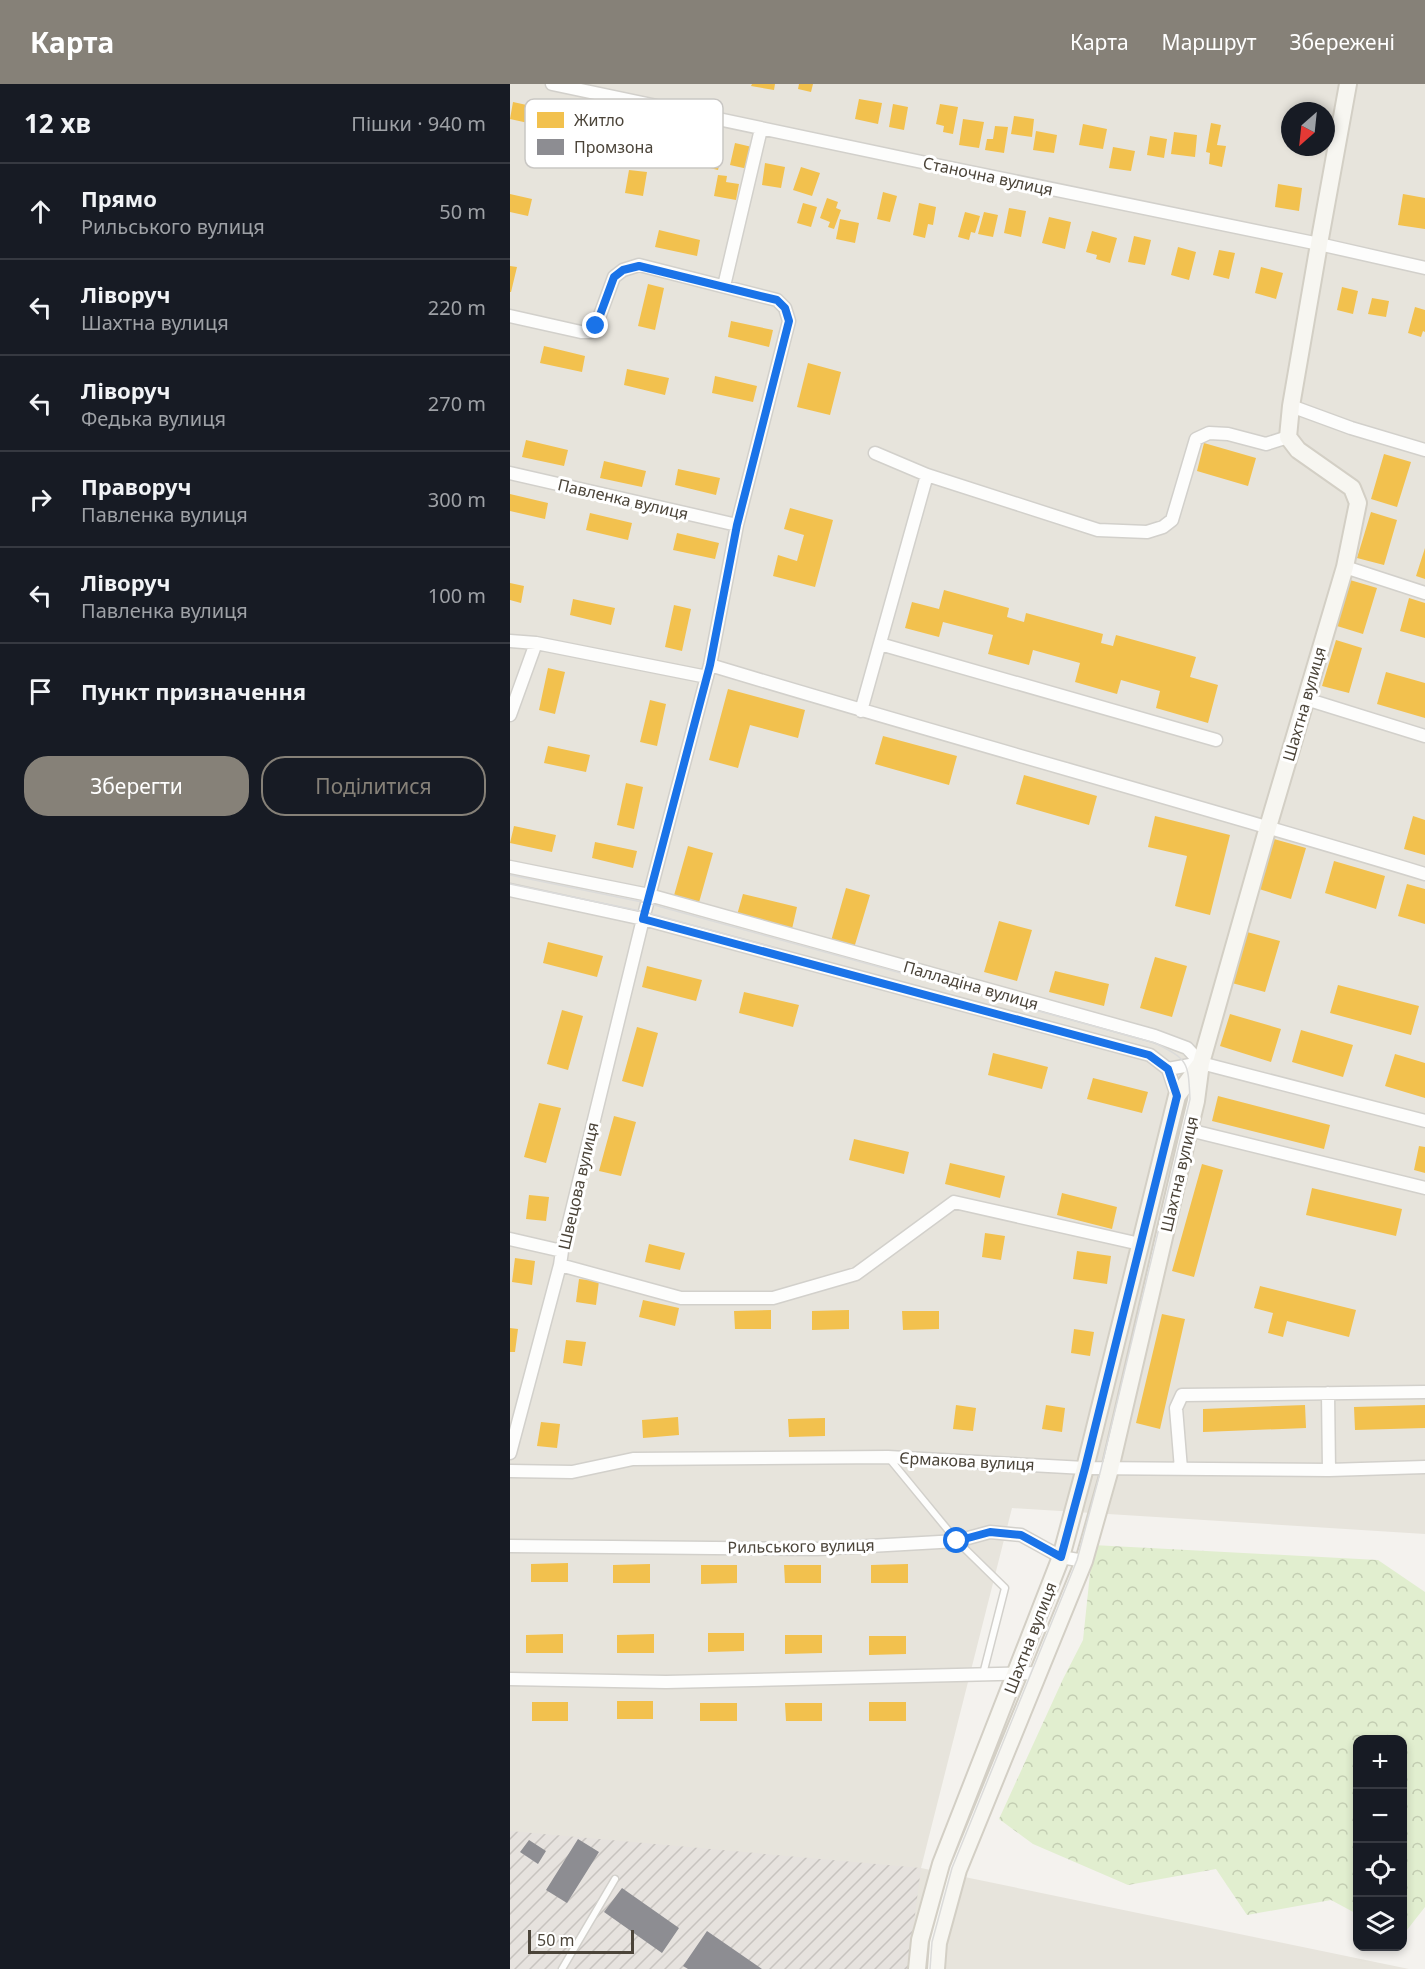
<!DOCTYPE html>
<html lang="uk">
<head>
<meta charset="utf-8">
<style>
	:root { --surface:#171b24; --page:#242831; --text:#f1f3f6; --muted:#9ea1a6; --line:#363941; --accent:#868178 }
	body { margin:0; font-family:"Noto Sans",sans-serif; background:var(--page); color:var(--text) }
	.controls { position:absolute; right:18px; bottom:18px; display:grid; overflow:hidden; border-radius:12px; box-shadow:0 3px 9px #0003 }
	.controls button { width:54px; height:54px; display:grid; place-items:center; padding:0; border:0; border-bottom:2px solid var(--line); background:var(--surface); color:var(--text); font:30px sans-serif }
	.compass { position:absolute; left:771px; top:18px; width:54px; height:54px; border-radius:50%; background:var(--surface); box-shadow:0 3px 9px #0003; rotate:207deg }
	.scale { position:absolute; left:18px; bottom:15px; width:106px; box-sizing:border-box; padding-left:6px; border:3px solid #4b4439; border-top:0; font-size:16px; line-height:21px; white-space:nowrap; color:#4b4439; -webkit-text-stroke:4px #fff; paint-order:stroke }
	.stop { position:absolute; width:18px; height:18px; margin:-14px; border:4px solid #1a73e8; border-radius:50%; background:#fff }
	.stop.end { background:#1a73e8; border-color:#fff; box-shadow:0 2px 6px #0008 }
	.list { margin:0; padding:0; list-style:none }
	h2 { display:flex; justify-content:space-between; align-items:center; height:78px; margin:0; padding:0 24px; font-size:26px }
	h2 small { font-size:20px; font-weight:400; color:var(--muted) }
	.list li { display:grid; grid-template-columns:39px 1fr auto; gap:18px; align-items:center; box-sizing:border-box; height:96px; padding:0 24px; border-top:2px solid var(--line) }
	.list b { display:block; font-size:22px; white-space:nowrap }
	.list p { margin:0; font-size:20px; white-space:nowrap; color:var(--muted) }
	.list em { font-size:20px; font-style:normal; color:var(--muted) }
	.actions { display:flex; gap:12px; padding:18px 24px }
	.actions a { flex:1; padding:14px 0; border:2px solid var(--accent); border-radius:24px; text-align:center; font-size:21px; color:var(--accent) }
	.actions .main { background:var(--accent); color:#fff }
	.icon { flex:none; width:33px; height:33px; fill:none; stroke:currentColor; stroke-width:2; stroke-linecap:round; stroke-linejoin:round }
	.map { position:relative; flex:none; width:915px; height:1885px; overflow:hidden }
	header { display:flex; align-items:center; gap:36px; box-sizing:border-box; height:84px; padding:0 30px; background:var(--accent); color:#fff }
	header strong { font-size:28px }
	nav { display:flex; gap:33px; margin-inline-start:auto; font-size:21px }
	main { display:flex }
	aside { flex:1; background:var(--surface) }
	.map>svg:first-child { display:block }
</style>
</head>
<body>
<header>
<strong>Карта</strong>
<nav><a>Карта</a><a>Маршрут</a><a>Збережені</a></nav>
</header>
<main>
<aside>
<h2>12 хв<small>Пішки · 940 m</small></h2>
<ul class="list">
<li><svg class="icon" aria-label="ahead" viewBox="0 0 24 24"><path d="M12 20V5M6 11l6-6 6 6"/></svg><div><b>Прямо</b><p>Рильського вулиця</p></div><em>50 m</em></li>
<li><svg class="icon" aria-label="left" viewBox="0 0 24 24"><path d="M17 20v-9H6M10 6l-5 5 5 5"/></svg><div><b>Ліворуч</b><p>Шахтна вулиця</p></div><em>220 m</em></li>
<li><svg class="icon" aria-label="left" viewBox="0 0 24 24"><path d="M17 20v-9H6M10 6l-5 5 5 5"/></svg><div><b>Ліворуч</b><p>Федька вулиця</p></div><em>270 m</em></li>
<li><svg class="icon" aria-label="right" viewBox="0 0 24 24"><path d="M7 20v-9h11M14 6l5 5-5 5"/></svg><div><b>Праворуч</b><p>Павленка вулиця</p></div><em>300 m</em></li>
<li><svg class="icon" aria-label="left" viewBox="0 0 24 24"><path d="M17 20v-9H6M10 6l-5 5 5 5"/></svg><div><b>Ліворуч</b><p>Павленка вулиця</p></div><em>100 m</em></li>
<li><svg class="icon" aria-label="arrive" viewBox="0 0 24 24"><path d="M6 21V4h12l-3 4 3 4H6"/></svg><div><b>Пункт призначення</b></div></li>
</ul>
<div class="actions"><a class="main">Зберегти</a><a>Поділитися</a></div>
</aside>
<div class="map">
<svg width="915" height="1885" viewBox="0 0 915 1885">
	<defs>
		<pattern id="industrial-furrows" width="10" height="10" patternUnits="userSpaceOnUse" patternTransform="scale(1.5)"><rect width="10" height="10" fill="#e6e2de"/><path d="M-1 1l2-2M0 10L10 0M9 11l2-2" fill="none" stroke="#c7c3bf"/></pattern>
		<pattern id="forest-crowns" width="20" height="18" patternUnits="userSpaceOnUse" patternTransform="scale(1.5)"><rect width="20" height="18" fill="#e1eecf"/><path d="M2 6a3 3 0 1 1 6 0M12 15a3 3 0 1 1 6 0" fill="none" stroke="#c3cdb2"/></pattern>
	</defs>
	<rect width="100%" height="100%" fill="#f4f2ee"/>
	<path fill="#e7e4dc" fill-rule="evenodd" d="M0,0H915V1450L502,1424L411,1784L899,1885H0ZM780,27H816V63H780Z"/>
	<path fill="url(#industrial-furrows)" d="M0,1747L411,1784L398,1885H0Z"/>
	<path fill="url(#forest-crowns)" d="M583,1461L868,1476L915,1508V1823L893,1851L892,1656H848L847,1830L821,1816L737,1831L706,1785L618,1801L523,1760L489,1735L553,1595L573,1556Z"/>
	<path fill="#f2c14e" d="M242,0H265L264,6L241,2Z
		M289,0H303L301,8L288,5Z
		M349,15L372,19L368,40L345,35Z
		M3,18L44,27L41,44L0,35Z
		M383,20L398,23L394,46L379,43Z
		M430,20L448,23L443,50L433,48L434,42L426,40Z
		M504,32L524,35L522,53L501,50Z
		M453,35L474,38L469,64L449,61Z
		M701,39L711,41L707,61L716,62L712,83L699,80L700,69L696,68Z
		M573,40L597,45L593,65L569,61Z
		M485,42L498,43L494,69L475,66L477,55H483Z
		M526,47L547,51L544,69L523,66Z
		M664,48L687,51L685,73L661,70Z
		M640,52L657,55L654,74L637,71Z
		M225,59L242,63L238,85L220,81Z
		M170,60L212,69L208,86L166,76Z
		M603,63L625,67L621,87L599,84Z
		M255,79L275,83L271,104L252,101Z
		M291,83L310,89L302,112L283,106Z
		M119,86L137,88L133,112L115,109Z
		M208,91L217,92L216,98L229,100L226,116L204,112Z
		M768,100L792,104L789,127L765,123Z
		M373,108L387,112L380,138L367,135Z
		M0,110L22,115L18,132L0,128Z
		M893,110L915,114V145L888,141Z
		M317,114L328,118L326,124L331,126L324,145L318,143L320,138L310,134Z
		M293,119L307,123L301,143L287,139Z
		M409,119L426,123L423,141L418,140L415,154L403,151Z
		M499,124L516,127L511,153L494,149Z
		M455,128L470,132L465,149L461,148L459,156L448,153Z
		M474,128L488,131L483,153L468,150Z
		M539,133L561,138L555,165L532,159Z
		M330,135L349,139L345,159L326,155Z
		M149,146L190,156L187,172L145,163Z
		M582,147L607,154L600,179L586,175L587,171L576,168Z
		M624,152L641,156L635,181L618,178Z
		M668,163L686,168L679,196L661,191Z
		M709,166L725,169L719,195L703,191Z
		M0,182L7,183L1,208H0Z
		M751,183L773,189L766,215L745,209Z
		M138,200L154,204L145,246L128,242Z
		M832,203L848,207L843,230L827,226Z
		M862,214L879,217L876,233L858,230Z
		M905,223L915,226V248L913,247L911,253L898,249Z
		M221,237L263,246L259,263L218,253Z
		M34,262L75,272L72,288L30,279Z
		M298,279L331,288L320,331L287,323Z
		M117,285L159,294L155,311L114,301Z
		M205,292L247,302L243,318L202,309Z
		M16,356L58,366L54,382L12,373Z
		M694,359L746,374L738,402L687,387Z
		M874,370L901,378L887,423L861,415Z
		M94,377L136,387L132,403L90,394Z
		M168,385L210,394L206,411L165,401Z
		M0,410L38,419L35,435L0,427Z
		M280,424L323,436L305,503L263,492L268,471L287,477L294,451L274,445Z
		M861,428L887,436L874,481L847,474Z
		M80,429L122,439L118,456L76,446Z
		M167,449L209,459L205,475L163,466Z
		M915,464V495L906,492Z
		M840,496L867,504L853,550L827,542Z
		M0,499L14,502L11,519L0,516Z
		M434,506L499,524L497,533L514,538L516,529L593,550L591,559L603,562L606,551L686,573L680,593L708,601L698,639L646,624L650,607L611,596L607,610L565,598L570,579L523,566L519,581L478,570L483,551L433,538L429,553L395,544L402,518L429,525Z
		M899,514L915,519V554L890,547Z
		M63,515L105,524L101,541L60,531Z
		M164,521L181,525L172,567L155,563Z
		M826,556L852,564L839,609L812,602Z
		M38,584L55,588L45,630L29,626Z
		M876,588L915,599V634L867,620Z
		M218,605L295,626L288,654L240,641L228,684L199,676Z
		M140,616L156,620L147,662L130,658Z
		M373,652L447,672L439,701L365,680Z
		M38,662L80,671L76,688L34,679Z
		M514,691L587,712L579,741L506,720Z
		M116,699L133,703L124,745L107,741Z
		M645,732L720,751L700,831L665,822L677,772L638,763Z
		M903,732L915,736V771L894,765Z
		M4,742L46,751L42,768L0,759Z
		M764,755L796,764L781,815L749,805Z
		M85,758L127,767L123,784L82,774Z
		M178,762L203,769L188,822L163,815Z
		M824,777L875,792L866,825L815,809Z
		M897,800L915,805V840L888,832Z
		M336,804L360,811L344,864L321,857Z
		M233,810L287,823L282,845L227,831Z
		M489,837L522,846L507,897L474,888Z
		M737,848L770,857L755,908L722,899Z
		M38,858L93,872L87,893L33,879Z
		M645,873L677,882L662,933L630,924Z
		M137,882L192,896L186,917L132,903Z
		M545,887L599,900L594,922L539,908Z
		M828,901L909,922L901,951L820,929Z
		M234,908L289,921L283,943L229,929Z
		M52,926L73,932L58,986L37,980Z
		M720,930L771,945L761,978L710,962Z
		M127,943L148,949L133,1003L112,997Z
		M791,946L843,961L833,993L782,978Z
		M483,969L538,983L532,1005L478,991Z
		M885,970L915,979V1014L875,1002Z
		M583,994L638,1008L632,1029L577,1015Z
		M708,1012L820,1041L814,1065L702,1037Z
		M29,1019L51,1024L36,1079L14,1073Z
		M104,1032L126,1038L111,1092L89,1087Z
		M344,1055L399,1068L394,1090L339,1076Z
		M909,1062L915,1063V1089L904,1086Z
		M440,1079L495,1092L490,1114L435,1100Z
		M692,1080L713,1086L684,1193L662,1187Z
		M802,1104L892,1125L886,1152L796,1131Z
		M552,1109L607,1123L602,1145L547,1131Z
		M19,1111L39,1113L36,1137L16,1135Z
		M475,1149L495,1152L491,1176L472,1173Z
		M139,1160L175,1169L170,1186L135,1178Z
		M567,1167L601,1172L597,1200L563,1195Z
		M5,1174L25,1177L22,1201L2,1198Z
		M69,1195L89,1197L86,1221L66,1218Z
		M750,1202L846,1226L839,1253L777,1237L773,1253L758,1249L763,1229L744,1224Z
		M133,1216L169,1224L165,1242L129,1233Z
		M261,1226V1245H225L224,1227Z
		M339,1226V1245L302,1246V1227Z
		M392,1227H429V1245L393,1246Z
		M652,1230L675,1235L650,1345L626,1339Z
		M0,1244L8,1245L5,1268H0Z
		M564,1245L584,1248L580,1272L561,1269Z
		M56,1256L76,1258L72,1282L53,1279Z
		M446,1321L466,1324L463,1347L443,1345Z
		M536,1321L555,1324L552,1348L532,1345Z
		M795,1321L796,1344L693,1348V1325Z
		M915,1321V1344L845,1346L844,1323Z
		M168,1333L169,1351L133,1354L132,1336Z
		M315,1334V1352L279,1353L278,1335Z
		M31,1338L50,1340L47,1364L27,1362Z
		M58,1479V1498H21V1480Z
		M140,1480V1499H103V1481Z
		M398,1480V1499H361V1481Z
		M191,1481H227V1499L191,1500Z
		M274,1481H311V1499H275Z
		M198,1549H234V1567L198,1568Z
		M53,1550V1569H16V1551Z
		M144,1550V1569H107V1551Z
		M275,1551H312V1569L275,1570Z
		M359,1552H396V1570L359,1571Z
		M107,1617H143V1635H107Z
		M22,1618H58V1637H22Z
		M359,1618H396V1637H359Z
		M190,1619H227V1637H190Z
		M275,1619H312V1637H276Z"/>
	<path fill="#8d8d92" d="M68,1755L89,1768L57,1819L36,1806Z
		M19,1756L36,1767L28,1780L10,1768Z
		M112,1804L169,1844L152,1869L94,1828Z
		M197,1847L252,1885H178L173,1882Z"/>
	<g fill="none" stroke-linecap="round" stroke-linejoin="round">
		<g stroke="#d2d0cb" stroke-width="9">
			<path id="lane" d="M378,1373L447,1457L495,1504L473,1590
				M52,1885L105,1795"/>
		</g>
		<g stroke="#d2d0cb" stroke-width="15">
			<path id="street" d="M42,0L426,81L809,160L915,184
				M214,202L251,45
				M0,232L71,248H80L86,242L104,193L113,186L129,181L267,216L275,224L279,237L227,441L200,581L133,835L52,1167L50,1181L0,1369
				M781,322L841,344L915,366
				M365,369L417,391L588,446L637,448L653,443L662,436L686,355L699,349L718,350L756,360L778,353
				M0,389L227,441
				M835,483L915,509
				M0,557L26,559L197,593
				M370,560L706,656
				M200,581C438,653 677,718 915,790
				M796,615L915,652
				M351,627L417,391
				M0,631L26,559
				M0,783L139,811L645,952L677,964L691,979L915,1037
				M0,806L133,835L640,971L658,985L667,1012
				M658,985L691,979
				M679,1046L915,1104
				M0,1155L52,1167
				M50,1181L171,1214H263L346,1190L444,1118L630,1160
				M818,1309L819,1386
				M671,1385L666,1324L672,1311L915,1308
				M0,1387L62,1388L123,1375L378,1373L575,1384L819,1386L915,1383
				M0,1462L307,1465L447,1457L480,1448L511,1451L551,1473L574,1477
				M0,1595L156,1598L529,1589"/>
		</g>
		<g stroke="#d3cfc5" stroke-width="20">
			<path id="secondary" d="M407,1885L410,1856L431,1780L551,1473L575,1384L667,1012L689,982
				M426,1885L428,1859L448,1786L574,1477L600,1385L679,1046L686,1017L691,979L758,743L835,483L848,419L842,404L788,366L778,353L781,322L809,160L838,0"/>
		</g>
		<use href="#lane" stroke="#fdfdfc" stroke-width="6"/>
		<use href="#street" stroke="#fdfdfc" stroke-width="12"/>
		<use href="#secondary" stroke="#f7f6f1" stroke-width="16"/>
		<path stroke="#dbdbda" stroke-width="1.5" d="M0,791L137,819L645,959C679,976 678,978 680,1015L591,1385L567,1476L442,1784L422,1858L420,1885
			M0,800L135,828L265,864"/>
	</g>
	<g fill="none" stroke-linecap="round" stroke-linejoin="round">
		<path stroke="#1a73e8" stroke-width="8" d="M86,242L104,193L113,186L129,182L267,216L275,224L279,237L227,441L200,581L133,835L639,971L658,985L667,1012L575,1384L551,1473L511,1451L480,1448L447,1457"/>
	</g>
	<g text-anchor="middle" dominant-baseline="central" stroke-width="6" stroke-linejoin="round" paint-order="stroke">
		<g font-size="16" fill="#4b4439" stroke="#fff">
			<text transform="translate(478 92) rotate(12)">Станочна вулиця</text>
			<text transform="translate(113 415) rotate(13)">Павленка вулиця</text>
			<text transform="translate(794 620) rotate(-74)">Шахтна вулиця</text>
			<text transform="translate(461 901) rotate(16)">Палладіна вулиця</text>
			<text transform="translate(669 1090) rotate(-77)">Шахтна вулиця</text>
			<text transform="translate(68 1102) rotate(-77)">Швецова вулиця</text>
			<text transform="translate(457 1377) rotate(3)">Єрмакова вулиця</text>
			<text transform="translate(291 1462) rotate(-1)">Рильського вулиця</text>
			<text transform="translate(520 1554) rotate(-69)">Шахтна вулиця</text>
		</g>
	</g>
	<rect x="15" y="15" width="198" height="69" rx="9" fill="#fff" stroke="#c9c7c4" stroke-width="1.5"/>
	<rect x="27" y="28" width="27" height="16" fill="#f2c14e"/>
	<rect x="27" y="55" width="27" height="16" fill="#8d8d92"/>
	<g font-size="16" fill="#4b4439">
		<text x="64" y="42">Житло</text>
		<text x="64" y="69">Промзона</text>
	</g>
</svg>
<div class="controls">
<button>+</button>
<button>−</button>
<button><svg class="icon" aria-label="locate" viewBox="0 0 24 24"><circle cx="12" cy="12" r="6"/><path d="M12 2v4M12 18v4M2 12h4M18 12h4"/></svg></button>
<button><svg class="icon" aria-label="layers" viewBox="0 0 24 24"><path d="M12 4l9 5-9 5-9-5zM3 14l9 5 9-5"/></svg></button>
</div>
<svg class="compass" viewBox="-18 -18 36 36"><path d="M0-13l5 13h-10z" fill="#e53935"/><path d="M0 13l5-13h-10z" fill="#9ea1a6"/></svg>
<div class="scale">50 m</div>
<div class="stop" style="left:447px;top:1457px"></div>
<div class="stop end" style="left:86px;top:242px"></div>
</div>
</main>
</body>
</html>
